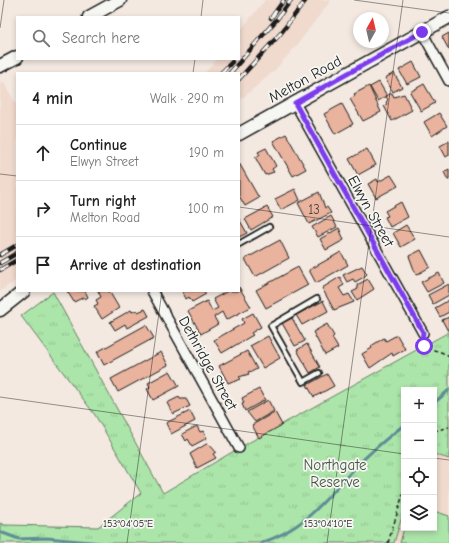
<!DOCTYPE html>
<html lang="en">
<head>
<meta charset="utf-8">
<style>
	:root { --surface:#fff; --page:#f2f2f2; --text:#222; --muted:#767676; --line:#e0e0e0 }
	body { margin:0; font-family:"Comic Neue",sans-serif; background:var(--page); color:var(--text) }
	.controls { position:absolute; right:12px; bottom:12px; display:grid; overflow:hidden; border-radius:0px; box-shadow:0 2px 6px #0003 }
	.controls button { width:36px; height:36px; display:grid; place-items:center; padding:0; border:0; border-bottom:1px solid var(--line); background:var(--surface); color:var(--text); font:20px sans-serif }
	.compass { position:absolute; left:353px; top:12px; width:36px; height:36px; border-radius:50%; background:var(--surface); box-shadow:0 2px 6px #0003; rotate:8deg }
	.stop { position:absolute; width:12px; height:12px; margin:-9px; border:3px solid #7c3aed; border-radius:50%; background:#fff }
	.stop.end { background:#7c3aed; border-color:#fff; box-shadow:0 1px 4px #0008 }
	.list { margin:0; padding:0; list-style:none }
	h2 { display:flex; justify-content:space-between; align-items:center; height:52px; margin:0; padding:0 16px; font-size:17px }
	h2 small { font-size:13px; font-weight:400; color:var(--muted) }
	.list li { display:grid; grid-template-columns:26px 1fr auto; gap:12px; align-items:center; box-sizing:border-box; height:56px; padding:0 16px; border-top:1px solid var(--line) }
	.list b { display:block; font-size:15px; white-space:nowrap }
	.list p { margin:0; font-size:13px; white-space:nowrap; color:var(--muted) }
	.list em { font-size:13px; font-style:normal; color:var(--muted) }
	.icon { flex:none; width:22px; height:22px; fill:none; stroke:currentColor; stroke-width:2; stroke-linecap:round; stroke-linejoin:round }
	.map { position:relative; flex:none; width:449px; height:543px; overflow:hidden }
	.search { position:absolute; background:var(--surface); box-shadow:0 2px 6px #0003; left:16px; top:16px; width:224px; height:44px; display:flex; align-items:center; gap:10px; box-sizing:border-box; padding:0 14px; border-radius:0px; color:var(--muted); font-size:15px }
	.panel { position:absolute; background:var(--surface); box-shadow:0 2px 6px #0003; left:16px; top:72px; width:224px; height:220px; border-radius:0px }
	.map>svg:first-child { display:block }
</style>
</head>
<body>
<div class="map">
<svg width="449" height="543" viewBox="0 0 449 543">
	<defs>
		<pattern id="park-tufts" width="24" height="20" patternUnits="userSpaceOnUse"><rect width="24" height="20" fill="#ace5a9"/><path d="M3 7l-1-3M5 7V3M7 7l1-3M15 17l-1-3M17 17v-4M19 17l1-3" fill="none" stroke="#93c491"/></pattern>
	</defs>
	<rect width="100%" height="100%" fill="#f3e9e1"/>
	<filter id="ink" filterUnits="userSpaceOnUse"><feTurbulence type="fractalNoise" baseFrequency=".025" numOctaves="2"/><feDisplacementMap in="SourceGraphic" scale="8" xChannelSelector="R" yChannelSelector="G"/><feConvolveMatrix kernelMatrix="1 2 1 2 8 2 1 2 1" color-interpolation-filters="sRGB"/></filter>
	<g filter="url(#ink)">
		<path fill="#f0d9cd" d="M265,0H331L297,45L274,71L239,101V73H205L217,59H239V32Z
			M3,81L17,106V280L0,291V83Z
			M434,454L449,459V543H394L404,510V528H434Z"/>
		<path fill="url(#park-tufts)" stroke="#648062" d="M53,292L163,493L239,448L449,332V459L434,454V390H404V510L394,543H0V523L5,525L98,527L141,493L95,415L21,316Z"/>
		<path fill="#ace5a9" stroke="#648062" d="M434,511L449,516V543H400L404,528H434Z"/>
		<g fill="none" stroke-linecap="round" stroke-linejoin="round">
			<path stroke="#5e8e95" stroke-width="3" d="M434,403L449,390
				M0,532L19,539L47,538L102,543
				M261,543C308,527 323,501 355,468C370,452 387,438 404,425"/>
		</g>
		<path fill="#e9b39e" stroke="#1c1c1c" d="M449,33V50L442,37Z
			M413,62L421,77L407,84L399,70Z
			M394,73L402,87L393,92L385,78Z
			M379,82L387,96L378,101L370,87Z
			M424,84L435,103L421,111L410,92Z
			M369,86L381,112L363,121L350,99L355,96L354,94Z
			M392,93L394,97L404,94L412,110L392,121L384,106L387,104L386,102L388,100L386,96Z
			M342,104L353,124L335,134L324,114Z
			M439,113L447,126L432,136L424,122Z
			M286,134L306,169L293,176L273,141Z
			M449,141V155L446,157L440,146Z
			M266,148L276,166L272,169L274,172L265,175L255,157L260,155L258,152Z
			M367,149L376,165L358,175L349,159Z
			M239,163L259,198L245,206L239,196Z
			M449,169V180H448L444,172Z
			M391,175L398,186L376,198L368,184L377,179L378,182Z
			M295,189L300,200L281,210L275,199Z
			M319,192L325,208L327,207L331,213L309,224L298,203Z
			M401,202L408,217L390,227L385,217L388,216L385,211Z
			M267,207L273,217L251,230L245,219Z
			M331,216L337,227L318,237L312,227Z
			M239,219L247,233L239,237Z
			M406,225L415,239L401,247L393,233Z
			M339,228L344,240L326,250L320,239Z
			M280,240L289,258L255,277L245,259Z
			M421,250L430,267L416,275L409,256Z
			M341,252L348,265L316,283L309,270Z
			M362,266L367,274L364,277L355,282L353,279L347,282L343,275Z
			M298,267L308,285L266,308L256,290Z
			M439,273L444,283L427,292L421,282Z
			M340,277L344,285L339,288L344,296L349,294L354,302L334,310L322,288Z
			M368,279L374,289L357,300L352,292L358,289L357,285Z
			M449,284V295L433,304L428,295Z
			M239,287L251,307L226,320L222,312L214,317L218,324L201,334L188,311L207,301L212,311L218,308L213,299L228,291H239Z
			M67,291H85L88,297L85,299L84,297L74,302Z
			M98,291H109L119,308L102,319L94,306L98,304L96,300L101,297Z
			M182,291H204L206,294L192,302L189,297L186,299Z
			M449,300V312L440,317L435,308Z
			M323,301L328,311L302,325L296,315Z
			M145,309L149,316L127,328L125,324L115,330L110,322L131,310L132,312L137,310L138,312Z
			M253,313L261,327L251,333L253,335L222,353L214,340L244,323L242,319Z
			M449,317V330L448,331L442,320Z
			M292,318L305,341L295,346L282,323Z
			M327,324L334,336L332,338L338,348L325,355L313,332Z
			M146,325L154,338L104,365L97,352Z
			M397,335L405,349L393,356L392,353L370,368L362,354L372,348L371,346L384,338L386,341Z
			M268,336L280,358L263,368L250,346Z
			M307,344L320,367L310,373L297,350Z
			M247,351L257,369L251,372L250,371L248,372L249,374L239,377L241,379L234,382L233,381L228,383L219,366Z
			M161,352L168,365L118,392L111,379Z
			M170,371L179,386L153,400L147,389L150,387L148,383Z
			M327,374L334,386L314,397L307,385Z
			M259,389L265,400L245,411L242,404L244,403L242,398Z
			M179,397L180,399H186L190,406L173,414L167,403Z
			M268,400L274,411L255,422L247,412Z
			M190,411L195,421L171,434L166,423Z
			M275,412L282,425L259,438L252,425Z
			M197,426L200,432L203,431L207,438L192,446L188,439L186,441L182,434Z
			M208,443L216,452L213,454L216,458L197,468L190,454Z"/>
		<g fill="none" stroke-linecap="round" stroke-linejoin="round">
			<g stroke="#1c1c1c" stroke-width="8">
				<path id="service" d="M239,244L269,227
					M317,299L271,326L303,382L319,373"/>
			</g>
			<g stroke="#1c1c1c" stroke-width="12">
				<path id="minor" d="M422,32L449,81
					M295,103L423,333
					M152,291L239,448"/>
			</g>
			<g stroke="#1c1c1c" stroke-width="15">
				<path id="tertiary" d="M89,17L120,0
					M0,66L17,57
					M239,134L449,17
					M0,310L24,291"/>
			</g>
			<path stroke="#1c1c1c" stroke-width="1.5" stroke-dasharray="4 3" stroke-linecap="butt" d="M422,342C429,352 441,349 449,357
				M434,431L449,427
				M388,543L404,491"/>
			<use href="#service" stroke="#f6f6f2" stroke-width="4.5"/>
			<use href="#minor" stroke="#f6f6f2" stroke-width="9"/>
			<use href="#tertiary" stroke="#f6f6f2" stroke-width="12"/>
			<g stroke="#1c1c1c" stroke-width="4.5">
				<path id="rail" d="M271,18L284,0
					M221,73L232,62
					M230,73L277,19L291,0
					M239,79L281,33L306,0
					M0,255L17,245
					M0,263L17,253
					M0,270L17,260"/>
			</g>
			<use href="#rail" stroke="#f6f6f2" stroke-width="3" stroke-dasharray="9" stroke-linecap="butt"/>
		</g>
	</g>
	<g fill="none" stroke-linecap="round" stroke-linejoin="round" filter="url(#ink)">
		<path stroke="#7c3aed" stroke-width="5" d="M422,32L295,103L423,332L422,342L424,346"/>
	</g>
	<path fill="none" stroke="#1c1c1c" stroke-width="1" stroke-opacity="0.45" d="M354,0L449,13M201,17L203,0M0,28L4,0M193,73L195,59M0,174L17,176M239,207L449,237M0,397L404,454M434,458L449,460M127,543L162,291M327,543L403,0"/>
	<g text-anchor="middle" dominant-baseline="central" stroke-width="3.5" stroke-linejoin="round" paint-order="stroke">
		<g font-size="13" fill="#4f423c">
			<text x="314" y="209">13</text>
		</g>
		<g font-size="15" fill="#1c1c1c" stroke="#f6f6f2">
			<text transform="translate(305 79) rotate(-29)">Melton Road</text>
			<text transform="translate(371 211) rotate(61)">Elwyn Street</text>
			<text transform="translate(208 363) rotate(61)">Dethridge Street</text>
		</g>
		<g font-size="15" fill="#475846" stroke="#f6f6f2">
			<text x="335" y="465">Northgate<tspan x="335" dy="17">Reserve</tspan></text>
		</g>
	</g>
	<g font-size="10" text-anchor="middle" fill="#1c1c1c" stroke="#f6f6f2" stroke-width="3.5" stroke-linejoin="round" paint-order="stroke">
		<text x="128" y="527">153°04'05"E</text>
		<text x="328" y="527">153°04'10"E</text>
	</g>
</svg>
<div class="controls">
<button>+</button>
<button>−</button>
<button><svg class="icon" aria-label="locate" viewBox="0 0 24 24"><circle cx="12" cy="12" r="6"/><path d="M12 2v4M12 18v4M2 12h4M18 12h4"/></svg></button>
<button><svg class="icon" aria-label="layers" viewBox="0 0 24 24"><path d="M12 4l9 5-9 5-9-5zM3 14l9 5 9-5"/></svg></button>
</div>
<svg class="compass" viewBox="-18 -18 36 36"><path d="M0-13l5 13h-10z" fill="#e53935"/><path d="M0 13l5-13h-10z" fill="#767676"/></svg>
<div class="stop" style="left:424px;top:346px"></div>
<div class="stop end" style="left:422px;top:32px"></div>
<div class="search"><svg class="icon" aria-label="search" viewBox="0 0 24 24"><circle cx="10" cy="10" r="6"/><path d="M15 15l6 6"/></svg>Search here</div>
<section class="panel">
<h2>4 min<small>Walk · 290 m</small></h2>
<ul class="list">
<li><svg class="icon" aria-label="ahead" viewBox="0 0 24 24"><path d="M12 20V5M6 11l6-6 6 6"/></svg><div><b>Continue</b><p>Elwyn Street</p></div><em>190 m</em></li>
<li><svg class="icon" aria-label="right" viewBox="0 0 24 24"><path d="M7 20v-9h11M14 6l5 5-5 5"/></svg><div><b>Turn right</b><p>Melton Road</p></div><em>100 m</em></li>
<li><svg class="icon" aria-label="arrive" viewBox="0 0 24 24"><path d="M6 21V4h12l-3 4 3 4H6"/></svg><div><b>Arrive at destination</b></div></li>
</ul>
</section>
</div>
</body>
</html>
